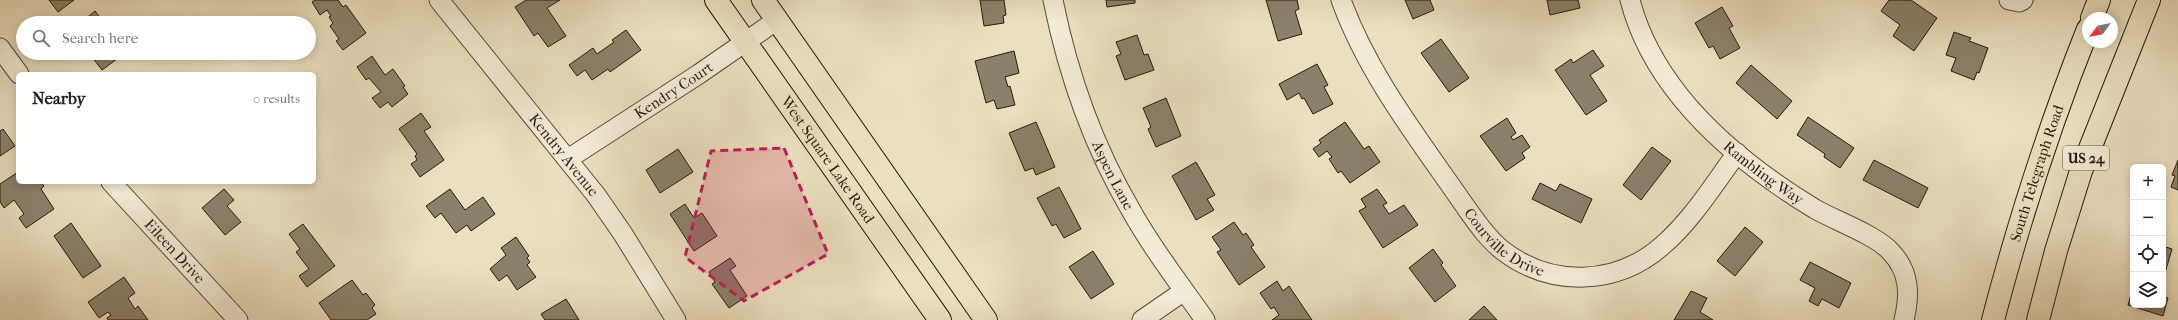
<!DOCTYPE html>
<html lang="en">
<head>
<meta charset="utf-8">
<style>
	:root { --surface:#fff; --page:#f2f2f2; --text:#222; --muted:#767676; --line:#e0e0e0 }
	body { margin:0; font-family:"IM FELL French Canon",serif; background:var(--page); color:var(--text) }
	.controls { position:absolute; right:12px; bottom:12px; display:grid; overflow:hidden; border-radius:6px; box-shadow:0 2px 10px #0003 }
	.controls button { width:36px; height:36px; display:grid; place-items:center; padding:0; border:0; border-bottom:1px solid var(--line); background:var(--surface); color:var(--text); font:20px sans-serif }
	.compass { position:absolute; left:2082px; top:12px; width:36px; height:36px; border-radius:50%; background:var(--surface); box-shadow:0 2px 10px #0003; rotate:237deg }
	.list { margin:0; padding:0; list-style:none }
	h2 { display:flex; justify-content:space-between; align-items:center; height:52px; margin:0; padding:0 16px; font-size:17px }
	h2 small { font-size:13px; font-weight:400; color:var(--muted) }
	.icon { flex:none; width:22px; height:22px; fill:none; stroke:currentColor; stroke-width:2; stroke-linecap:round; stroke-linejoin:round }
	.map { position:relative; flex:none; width:2178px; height:320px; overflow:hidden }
	.search { position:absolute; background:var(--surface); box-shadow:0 2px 10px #0003; left:16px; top:16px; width:300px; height:44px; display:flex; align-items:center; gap:10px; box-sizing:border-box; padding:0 14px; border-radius:22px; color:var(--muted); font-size:15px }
	.panel { position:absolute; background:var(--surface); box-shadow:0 2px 10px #0003; left:16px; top:72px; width:300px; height:112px; border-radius:6px }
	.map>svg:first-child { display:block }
</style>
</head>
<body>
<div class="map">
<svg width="2178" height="320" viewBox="0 0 2178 320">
	<rect width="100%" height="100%" fill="#ebe0be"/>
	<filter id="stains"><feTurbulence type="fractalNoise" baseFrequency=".005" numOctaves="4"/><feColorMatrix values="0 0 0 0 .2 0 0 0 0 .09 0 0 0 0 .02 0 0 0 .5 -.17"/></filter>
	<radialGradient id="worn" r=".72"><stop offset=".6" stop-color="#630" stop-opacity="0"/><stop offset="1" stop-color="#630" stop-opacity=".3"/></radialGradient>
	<path fill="#8b816b" stroke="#231a12" d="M49,0H74L58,12Z
		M315,0H338L343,7L346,5L366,33L343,50L336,41L339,39L330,26L333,23L329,17L331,16L327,10L320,15L312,2Z
		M526,0H560L547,8L566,36L548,47L538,33L534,36L515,7Z
		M980,0H1004L1006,15L1003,16L1004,23L984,26Z
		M1106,0H1135V3L1107,7Z
		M1266,0H1297L1299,9L1295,11L1302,34L1278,41Z
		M1405,0H1430L1434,10L1413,19Z
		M1547,0H1578L1580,8L1550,15Z
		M1889,0H1911L1937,18L1914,51L1893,36L1900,25L1881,11Z
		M1722,7L1733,26L1729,28L1740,48L1720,59L1713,46L1709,48L1695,23Z
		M95,11L104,23H79L89,16Z
		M626,30L641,50L610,72L608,69L592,80L585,70L577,76L569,65L593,48L597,54L614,42L612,40Z
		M1954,32L1971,38L1969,41L1988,48L1979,73L1977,72L1974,80L1951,71L1956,58L1946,55Z
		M1137,35L1144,55L1148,54L1154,70L1125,80L1116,56L1121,54L1116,42Z
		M1441,39L1469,78L1449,92L1421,53Z
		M1593,50L1604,66L1590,75L1607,101L1586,115L1555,70L1571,59L1573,63Z
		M1014,51L1019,73L1005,77L1008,87L1010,86L1015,105L997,109L994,100L986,103L975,61Z
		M83,53H125L102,70L92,57L88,60Z
		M372,56L385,75L393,69L405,86L403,87L408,94L392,107L388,102L380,108L372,98L381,92L369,78L366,80L357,67Z
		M1317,64L1328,85L1324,87L1333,104L1313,114L1304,98L1302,99L1299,93L1287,100L1279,84Z
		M1751,65L1792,101L1777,119L1736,83Z
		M1166,98L1181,136L1156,147L1148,129L1151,127L1143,108Z
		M421,113L431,127L424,131L444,160L420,177L411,164L417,160L415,156L417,154L399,129Z
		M1808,117L1854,148L1840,168L1824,157L1825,154L1797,135Z
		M1507,118L1516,133L1511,137L1513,140L1522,135L1530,147L1522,153L1525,158L1506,171L1480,136Z
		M1036,122L1055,167L1036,175L1033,168L1025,171L1009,133Z
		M1345,122L1364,149L1369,146L1380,162L1350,183L1341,171L1338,173L1329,159L1332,157L1327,151L1319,157L1313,149L1321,143L1319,140Z
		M3,129L15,146L0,156V131Z
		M1652,147L1671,161L1641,200L1623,185Z
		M678,149L693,172L660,193L646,170Z
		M1874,160L1928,188L1918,208L1863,180Z
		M2178,160V190L2171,187L2175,176L2172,175Z
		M1196,162L1215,195L1207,199L1214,210L1196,220L1172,176Z
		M18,172V182H41L44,186L41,189L54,209L26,228L19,218L24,214L14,200L4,208L0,202V184Z
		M1540,183L1556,191L1560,184L1592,199L1581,223L1532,199Z
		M1059,187L1081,229L1064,238L1056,224L1052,226L1037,198Z
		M224,189L234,200L227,206L241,222L225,235L202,208Z
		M450,189L465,210L483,197L495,214L471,231L467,225L456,233L441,213L435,218L426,206Z
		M1377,189L1387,203L1383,205L1389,214L1404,205L1418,225L1383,248L1359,211L1366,207L1361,199Z
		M685,204L694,218L702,213L717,236L694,251L670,214Z
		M1234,222L1243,235L1246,233L1254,245L1251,247L1265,267L1239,285L1217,252L1221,250L1212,237Z
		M71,223L101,266L83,278L54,236Z
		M303,224L335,266L307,287L299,276L309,269L296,252L300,249L289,234Z
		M1745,227L1763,242L1735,276L1717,261Z
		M516,237L529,256L527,258L530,262L527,265L536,277L517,290L507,275L499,281L490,269L506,255L501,248Z
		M2163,246L2172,249L2163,280Z
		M1433,249L1443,263L1441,265L1456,286L1435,302L1409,268Z
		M1093,251L1114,284L1091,299L1069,267Z
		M730,258L736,266L730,270L747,296L729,308L712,284L715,282L709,272Z
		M1810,262L1851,283L1839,308L1822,299L1818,306L1809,301L1815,288L1800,280Z
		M124,277L135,293L128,298L135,309L138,306L148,320H108L107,318L111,315L108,312L99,318L88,302Z
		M352,280L363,295L366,293L375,305L372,308L376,314L367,320H331L319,303Z
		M1277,281L1283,291L1289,286L1312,320H1272L1279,315L1274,307L1271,309L1260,293Z
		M2133,287V305H2163V296L2168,298L2163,316L2128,305Z
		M1691,291L1707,298L1700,312L1713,320H1674Z
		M566,299L579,320H545L541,314Z
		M1484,306L1497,320H1469Z"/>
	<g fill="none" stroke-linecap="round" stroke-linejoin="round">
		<g stroke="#554c3d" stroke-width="21">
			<g id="street">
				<path id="s1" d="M439,0L596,195L623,234L676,320"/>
				<path id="s2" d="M1053,0C1068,75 1093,146 1132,212C1153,250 1180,284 1205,320"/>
				<path id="s3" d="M1341,0C1369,77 1421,142 1467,209C1477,223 1488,239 1502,250C1551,288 1617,286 1663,245C1692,220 1714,184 1737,153"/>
				<path id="s4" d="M1630,0C1654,93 1736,161 1815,209C1836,221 1876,235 1891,252C1910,272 1910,295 1904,320"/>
				<path d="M2009,0L2019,2L2023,0"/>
				<path d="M0,48L19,74"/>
				<path id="s5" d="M568,159L699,74L777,20"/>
				<path id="s6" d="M111,182L238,320"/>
				<path d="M1142,320L1184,291"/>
			</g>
		</g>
		<g stroke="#231a12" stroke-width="24">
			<g id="highway">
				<path id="s7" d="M716,0L940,320"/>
				<path d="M763,0L986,320"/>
				<path d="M2092,18L2099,0"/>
				<path id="s8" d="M1993,320C2019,221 2050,124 2088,29"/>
				<path d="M2038,320L2056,251L2081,171L2149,0"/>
			</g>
		</g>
		<use href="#street" stroke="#f2ebd5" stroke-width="19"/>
		<use href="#highway" stroke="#ebe0be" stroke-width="22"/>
	</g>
	<path fill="#c2185b" fill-opacity="0.2" stroke="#c2185b" stroke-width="3" stroke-dasharray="8 5" stroke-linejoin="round" d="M784,148L828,254L744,301L685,257L711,151Z"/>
	<g text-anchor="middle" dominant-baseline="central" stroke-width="3" stroke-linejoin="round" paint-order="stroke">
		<rect fill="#f2ebd5" stroke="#61594c" stroke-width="1" x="2063" y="146" width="46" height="24" rx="3"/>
		<g font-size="14" font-weight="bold" fill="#231a12">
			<text x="2086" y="158">US 24</text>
		</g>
		<g font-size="15" fill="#231a12" stroke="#f2ebd5">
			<text stroke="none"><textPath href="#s5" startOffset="126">Kendry Court</textPath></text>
			<text stroke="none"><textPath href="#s1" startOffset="199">Kendry Avenue</textPath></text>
			<text stroke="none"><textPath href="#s7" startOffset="195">West Square Lake Road</textPath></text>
			<text stroke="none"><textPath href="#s4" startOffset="223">Rambling Way</textPath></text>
			<text stroke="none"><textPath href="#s8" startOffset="153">South Telegraph Road</textPath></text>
			<text stroke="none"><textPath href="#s2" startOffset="186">Aspen Lane</textPath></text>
			<text stroke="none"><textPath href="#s3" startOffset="296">Courville Drive</textPath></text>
			<text stroke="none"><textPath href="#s6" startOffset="94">Eileen Drive</textPath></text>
		</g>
	</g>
	<rect width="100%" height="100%" filter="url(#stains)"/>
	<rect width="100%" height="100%" fill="url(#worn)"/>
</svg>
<div class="controls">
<button>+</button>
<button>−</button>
<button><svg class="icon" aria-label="locate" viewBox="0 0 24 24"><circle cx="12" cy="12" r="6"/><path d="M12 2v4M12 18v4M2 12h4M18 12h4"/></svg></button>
<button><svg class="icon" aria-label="layers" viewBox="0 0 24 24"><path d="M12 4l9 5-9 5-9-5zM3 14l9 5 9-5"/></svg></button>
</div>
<svg class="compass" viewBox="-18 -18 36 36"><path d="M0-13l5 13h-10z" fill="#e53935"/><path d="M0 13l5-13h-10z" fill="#767676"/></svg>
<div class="search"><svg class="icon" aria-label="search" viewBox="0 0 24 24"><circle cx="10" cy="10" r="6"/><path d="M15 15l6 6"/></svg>Search here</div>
<section class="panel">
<h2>Nearby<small>0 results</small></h2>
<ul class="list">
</ul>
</section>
</div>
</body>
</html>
